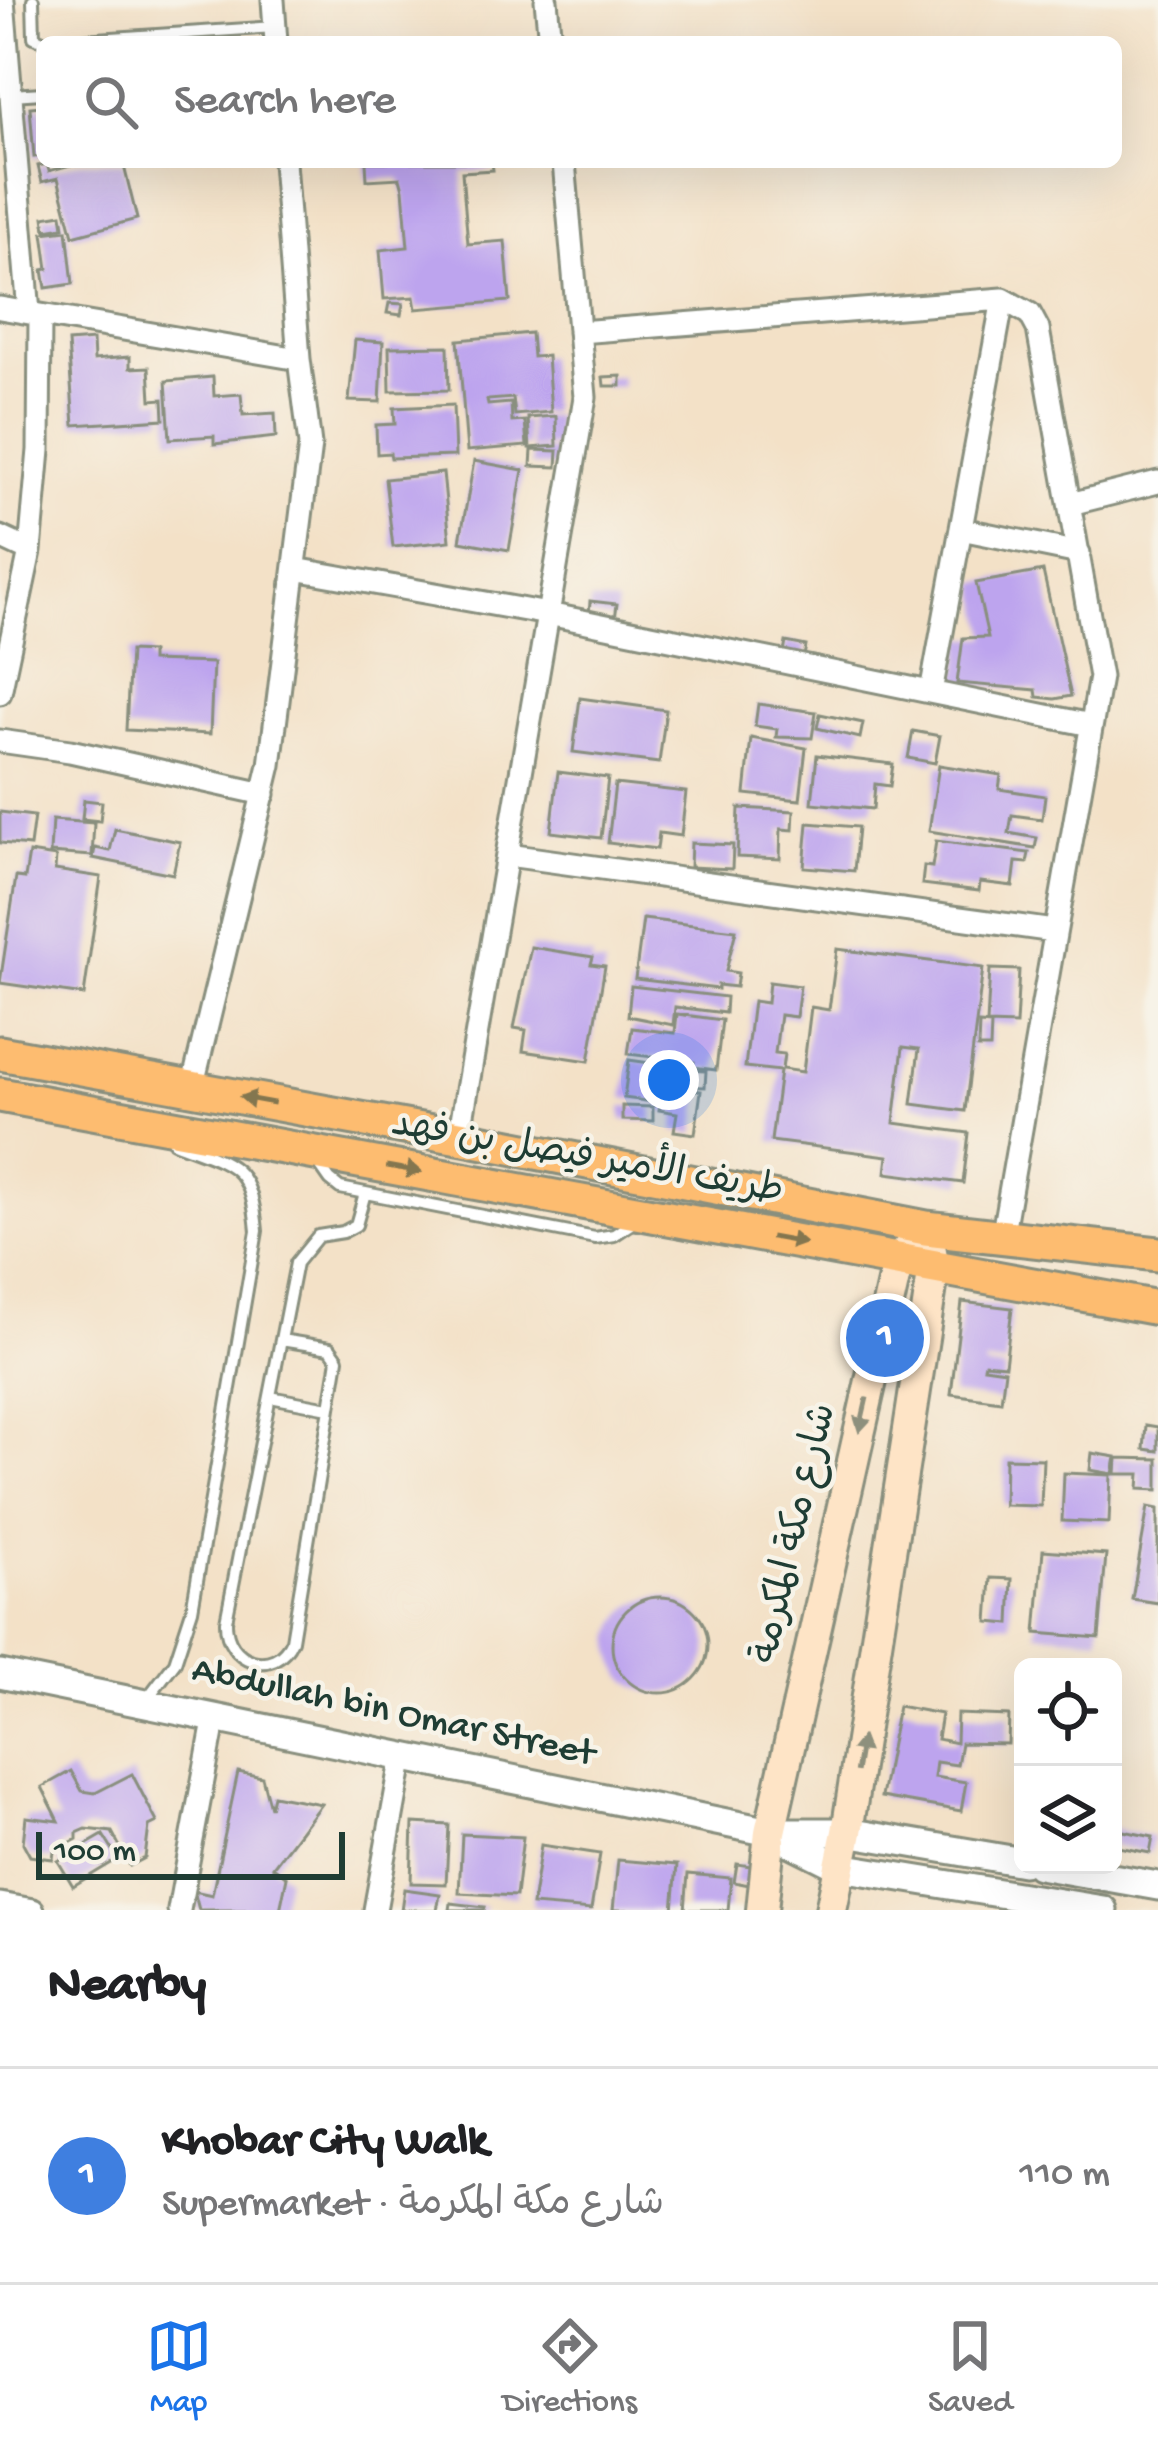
<!DOCTYPE html>
<html lang="en">
<head>
<meta charset="utf-8">
<style>
	:root { --surface:#fff; --page:#f2f2f2; --text:#202124; --muted:#757577; --line:#e0e0e0; --accent:#1a73e8 }
	body { margin:0; font-family:"Gochi Hand","Playpen Sans Arabic",sans-serif; background:var(--page); color:var(--text) }
	.controls { position:absolute; right:36px; bottom:36px; display:grid; overflow:hidden; border-radius:18px; box-shadow:0 12px 48px #0002 }
	.controls button { width:108px; height:108px; display:grid; place-items:center; padding:0; border:0; border-bottom:3px solid var(--line); background:var(--surface); color:var(--text); font:60px sans-serif }
	.scale { position:absolute; left:36px; bottom:30px; width:309px; box-sizing:border-box; padding-left:12px; border:6px solid #1f3d34; border-top:0; font-size:33px; line-height:42px; white-space:nowrap; color:#1f3d34; -webkit-text-stroke:9px #f7f3e8; paint-order:stroke }
	.you { position:absolute; left:669px; top:1080px; width:42px; height:42px; margin:-30px; border:9px solid #fff; border-radius:50%; background:#1a73e8; box-shadow:0 0 0 18px #1a73e833 }
	.badge { display:grid; place-items:center; width:78px; height:78px; border-radius:50%; background:var(--accent); color:#fff; font-size:39px; font-weight:700 }
	.pin { position:absolute; translate:-50% -50%; border:6px solid #fff; box-shadow:0 3px 12px #0006 }
	.list { margin:0; padding:0; list-style:none }
	h2 { display:flex; justify-content:space-between; align-items:center; height:156px; margin:0; padding:0 48px; font-size:51px }
	h2 small { font-size:39px; font-weight:400; color:var(--muted) }
	.list li { display:grid; grid-template-columns:78px 1fr auto; gap:36px; align-items:center; box-sizing:border-box; height:216px; padding:0 48px; border-top:3px solid var(--line) }
	.list b { display:block; font-size:45px; white-space:nowrap }
	.list p { margin:0; font-size:39px; white-space:nowrap; color:var(--muted) }
	.list em { font-size:39px; font-style:normal; color:var(--muted) }
	.icon { flex:none; width:66px; height:66px; fill:none; stroke:currentColor; stroke-width:2; stroke-linecap:round; stroke-linejoin:round }
	.map { position:relative; flex:none; width:1158px; height:1910px; overflow:hidden }
	.search { position:absolute; background:var(--surface); box-shadow:0 12px 48px #0002; left:36px; right:36px; top:36px; height:132px; display:flex; align-items:center; gap:30px; box-sizing:border-box; padding:0 42px; border-radius:18px; color:var(--muted); font-size:45px }
	.sheet { height:372px; background:var(--surface) }
	nav { display:flex; justify-content:space-around; align-items:center; box-sizing:border-box; height:168px; border-top:3px solid var(--line); background:var(--surface); font-size:33px; color:var(--muted) }
	nav a { display:grid; justify-items:center; gap:6px }
	nav .on { color:var(--accent) }
	.map>svg:first-child { display:block }
</style>
</head>
<body>
<div class="map">
<svg width="1158" height="1910" viewBox="0 0 1158 1910">
	<rect width="100%" height="100%" fill="#f7f3e8"/>
	<filter id="ink" filterUnits="userSpaceOnUse"><feTurbulence type="fractalNoise" baseFrequency=".00833" numOctaves="2"/><feDisplacementMap in="SourceGraphic" scale="24" xChannelSelector="R" yChannelSelector="G"/><feConvolveMatrix kernelMatrix="1 2 1 2 8 2 1 2 1" color-interpolation-filters="sRGB"/></filter>
	<filter id="wash" filterUnits="userSpaceOnUse"><feTurbulence type="fractalNoise" baseFrequency=".004" numOctaves="4" result="noise"/><feDisplacementMap in="SourceGraphic" scale="48" xChannelSelector="R" yChannelSelector="G"/><feGaussianBlur stdDeviation="2.7" result="paint"/><feColorMatrix in="noise" values="0 0 0 0 0 0 0 0 0 0 0 0 0 0 0 0 0 1.4 0 .05"/><feComposite in="paint" operator="in"/></filter>
	<g filter="url(#wash)">
		<rect width="100%" height="100%" fill="#f3e1c7"/>
		<g id="blocks">
			<path fill="#bda4ee" d="M42,106V156L34,157L30,107Z
				M81,162H123L137,219L73,236L58,178L42,182L38,166L47,164L49,171Z
				M366,162H492L493,170L462,172L468,244L505,241L510,301L416,309L414,297L384,299L380,250L408,247L403,189L400,178L367,180Z
				M62,214L64,227L46,230L44,217Z
				M67,230L73,284L46,288L43,270L48,269L43,233Z
				M389,303L403,304L401,315L387,313Z
				M531,333L533,357L547,356L551,412L515,415L513,398L487,400L488,405L511,403L512,422L525,421L527,446L467,451L458,340Z
				M93,340L94,360L130,357V368L149,367L151,400L163,399L164,419L74,425L68,342Z
				M355,340L383,342L380,402L349,401Z
				M448,346L449,390L390,391L389,347Z
				M621,376V386H604L603,377Z
				M213,377L214,396L241,394L243,415L275,413L276,437L214,444V436L170,439L166,381Z
				M453,405L455,456L391,458L390,453L377,454L376,425L395,424L394,408Z
				M556,416L557,446L530,448L528,418Z
				M532,450L558,451L557,467L531,466Z
				M474,461L523,470L509,550L460,541Z
				M443,473L450,541L393,547L385,479Z
				M1043,571L1071,696L1055,699L1037,697L1036,690L957,683L963,638L988,637L976,583Z
				M590,601L617,604L615,619L589,616Z
				M786,642L806,646L803,661L783,658Z
				M130,651L151,652V661L213,663L210,734L126,730Z
				M580,698L666,710L659,763L573,752Z
				M758,704L816,712L812,738L776,737L777,729L755,726Z
				M820,714L863,723L860,738L817,728Z
				M913,731L940,736L935,763L908,758Z
				M751,738L806,748L800,800L745,794Z
				M817,755L893,764L890,786L875,784L873,809L812,803Z
				M939,765L1001,775L999,789L1045,796L1042,819L1012,815L1009,833L1037,838L1035,848L929,831Z
				M558,772L608,778L601,838L551,832Z
				M615,784L686,792L681,836L659,833L657,849L608,843Z
				M84,800L102,802L100,821L82,819Z
				M739,808L794,811L793,830L781,829L780,859L737,857Z
				M0,812L34,816L30,846L0,843Z
				M52,820L94,823L92,856L50,853Z
				M808,823L858,827L854,871L804,867Z
				M115,829L180,842L173,874L93,858L95,848L110,851Z
				M936,841L1029,853L1027,863L1016,862L1013,886L980,882L979,891L922,884L924,866L932,867Z
				M691,843L733,845L732,869L690,867Z
				M29,853L56,857L55,870L101,877L84,995L0,983L16,877L25,878Z
				M643,919L736,930L726,971L738,973L736,987L718,985V989L635,979Z
				M531,947L593,957L591,964L605,966L589,1061L523,1051L526,1030L514,1028Z
				M837,949L983,968L965,1111L912,1104L919,1049L903,1047L894,1123L969,1133L963,1183L886,1173L888,1156L771,1141L780,1071L745,1067L753,1001L767,1003L769,982L800,986L796,1017L780,1015L775,1053L784,1054L782,1069L803,1072L811,1007L829,1010Z
				M990,969L1019,970L1016,1025L987,1024Z
				M631,986L726,997L725,1013L675,1007L673,1025L628,1016Z
				M677,1014L722,1020L716,1070L693,1067L694,1062L628,1054L632,1028L675,1033Z
				M979,1024L991,1025L990,1048H978Z
				M629,1060L678,1067L677,1076L653,1072L652,1084L701,1091L695,1134L674,1131L677,1113L659,1110L660,1103L624,1098Z
				M683,1070L706,1071L705,1087L682,1086Z
				M622,1106L653,1107V1121L622,1120Z
				M962,1302L1012,1308L1005,1365L985,1363L984,1367L1005,1370L1001,1401L951,1394Z
				M1146,1425L1158,1427V1451L1144,1449Z
				M1092,1453L1116,1457L1113,1474L1090,1470Z
				M1005,1458L1043,1459L1041,1506L1004,1505Z
				M1117,1458L1158,1459V1490L1139,1489L1140,1474H1116Z
				M1064,1473L1111,1475L1109,1523L1062,1521Z
				M1148,1507L1158,1509V1603L1132,1599Z
				M1043,1550L1106,1555L1099,1638L1036,1633Z
				M991,1578L1012,1579L1010,1624L988,1622Z
				M612 1645a48 48 0 1 1 96 0a48 48 0 1 1-96 0Z
				M898,1706L941,1714L937,1739L956,1743L957,1714L1009,1716L1008,1744L961,1743L957,1765L936,1762L934,1777L966,1782L961,1811L881,1797Z
				M71,1771L82,1791L95,1793L132,1774L157,1822L149,1826L145,1858L130,1866L112,1832L86,1829L77,1833V1839L54,1851L53,1859L30,1856L23,1843L26,1817L59,1821L42,1787Z
				M238,1772L262,1777L270,1808L273,1795L321,1804L273,1867L287,1877L280,1910H199L194,1891L212,1895Z
				M413,1823L449,1825L446,1884L411,1883Z
				M1113,1829L1153,1837L1150,1853L1113,1846Z
				M462,1834L523,1837L516,1896L459,1893Z
				M103,1835L118,1859L73,1886L58,1861Z
				M541,1845L600,1854L591,1910L532,1905Z
				M618,1860L677,1865L673,1910H613Z
				M737,1864L751,1866L749,1885L734,1882Z
				M688,1874L731,1878L728,1910H685Z
				M404,1889L440,1894L437,1910H401Z
				M451,1903L485,1907L484,1910H450Z"/>
		</g>
	</g>
	<g filter="url(#ink)">
		<use href="#blocks" fill-opacity="0" stroke="#898f7e" stroke-width="3"/>
		<g fill="none" stroke-linecap="round" stroke-linejoin="round">
			<g stroke="#898f7e" stroke-width="16">
				<path id="service" d="M33,0L34,37L45,42
					M52,42L275,27
					M12,95L42,93
					M316,1160L330,1180L340,1188L595,1238L614,1235L635,1221
					M281,1340L330,1348L338,1359L292,1640C275,1679 225,1663 226,1621L296,1263L318,1236L343,1232L356,1225L365,1193
					M270,1397L329,1408
					M146,1700L175,1662L192,1610L257,1231C251,1162 232,1165 174,1142"/>
			</g>
			<g stroke="#898f7e" stroke-width="27">
				<path id="minor" d="M3,0L29,313
					M273,0L276,42
					M546,0L550,42
					M0,308L299,359
					M579,332L1003,299L1030,314L1038,329L1100,677L1002,1238
					M1070,504L1158,482
					M961,529L1079,553
					M0,537L30,551
					M295,569L548,614L1091,725
					M931,692L1003,299
					M0,693L30,551L39,450L40,315
					M0,741L70,751L264,794
					M508,855L1054,931
					M192,1088L270,765L310,445L299,359L284,162
					M459,1137L585,397L564,162
					M0,1904L33,1910
					M179,1910L215,1716
					M375,1910L403,1755"/>
			</g>
			<g stroke="#898f7e" stroke-width="33">
				<path id="tertiary" d="M0,1674L770,1832H847L1023,1862
					M774,1834L840,1867L1103,1910
					M1039,1865L1158,1886"/>
			</g>
			<g stroke="#898f7e" stroke-width="36">
				<path id="secondary" d="M762,1910L770,1832L898,1260L914,1242
					M831,1910L847,1832L934,1267L930,1246"/>
			</g>
			<g stroke="#898f7e" stroke-width="39">
				<path id="primary" d="M0,1053L459,1137L926,1228L1158,1254
					M0,1095L1158,1308"/>
			</g>
			<use href="#service" stroke="#fff" stroke-width="10"/>
			<use href="#minor" stroke="#fff" stroke-width="21"/>
			<use href="#tertiary" stroke="#fff" stroke-width="27"/>
			<use href="#secondary" stroke="#fee4c6" stroke-width="30"/>
			<use href="#primary" stroke="#fdbc70" stroke-width="33"/>
		</g>
		<defs><path id="oneway-solid" d="M-6-.8H1V-3.2L6.5 0L1 3.2V.8H-6Z" transform="scale(3)"/></defs>
		<g fill="#83764f">
			<use href="#oneway-solid" transform="translate(257 1100) rotate(-170)"/>
			<use href="#oneway-solid" transform="translate(404 1169) rotate(10)"/>
			<use href="#oneway-solid" transform="translate(788 1240) rotate(10)"/>
		</g>
		<g fill="#8e907d">
			<use href="#oneway-solid" transform="translate(863 1415) rotate(103)"/>
			<use href="#oneway-solid" transform="translate(859 1754) rotate(-81)"/>
		</g>
	</g>
	<g text-anchor="middle" dominant-baseline="central" stroke-width="9" stroke-linejoin="round" paint-order="stroke">
		<g font-size="39" fill="#1f3d34" stroke="#f7f3e8">
			<text transform="translate(587 1160) rotate(10)">طريف الأمير فيصل بن فهد</text>
			<text transform="translate(797 1534) rotate(-77)">شارع مكة المكرمة</text>
			<text transform="translate(393 1714) rotate(12)">Abdullah bin Omar Street</text>
		</g>
	</g>
</svg>
<div class="controls">
<button><svg class="icon" aria-label="locate" viewBox="0 0 24 24"><circle cx="12" cy="12" r="6"/><path d="M12 2v4M12 18v4M2 12h4M18 12h4"/></svg></button>
<button><svg class="icon" aria-label="layers" viewBox="0 0 24 24"><path d="M12 4l9 5-9 5-9-5zM3 14l9 5 9-5"/></svg></button>
</div>
<div class="scale">100 m</div>
<div class="you"></div>
<div class="pin badge" style="left:885px;top:1338px;background:#3f7fe0">1</div>
<div class="search"><svg class="icon" aria-label="search" viewBox="0 0 24 24"><circle cx="10" cy="10" r="6"/><path d="M15 15l6 6"/></svg>Search here</div>
</div>
<section class="sheet">
<h2>Nearby<small></small></h2>
<ul class="list">
<li><span class="badge" style="background:#3f7fe0">1</span><div><b>Khobar City Walk</b><p>Supermarket · شارع مكة المكرمة</p></div><em>110 m</em></li>
</ul>
</section>
<nav>
<a class="on"><svg class="icon" aria-label="map" viewBox="0 0 24 24"><path d="M3 6l6-2 6 2 6-2v14l-6 2-6-2-6 2zM9 4v14M15 6v14"/></svg>Map</a>
<a><svg class="icon" aria-label="directions" viewBox="0 0 24 24"><path d="M12 3l9 9-9 9-9-9zM9 14v-3h6M13 9l2 2-2 2"/></svg>Directions</a>
<a><svg class="icon" aria-label="saved" viewBox="0 0 24 24"><path d="M7 4h10v16l-5-4-5 4z"/></svg>Saved</a>
</nav>
</body>
</html>
